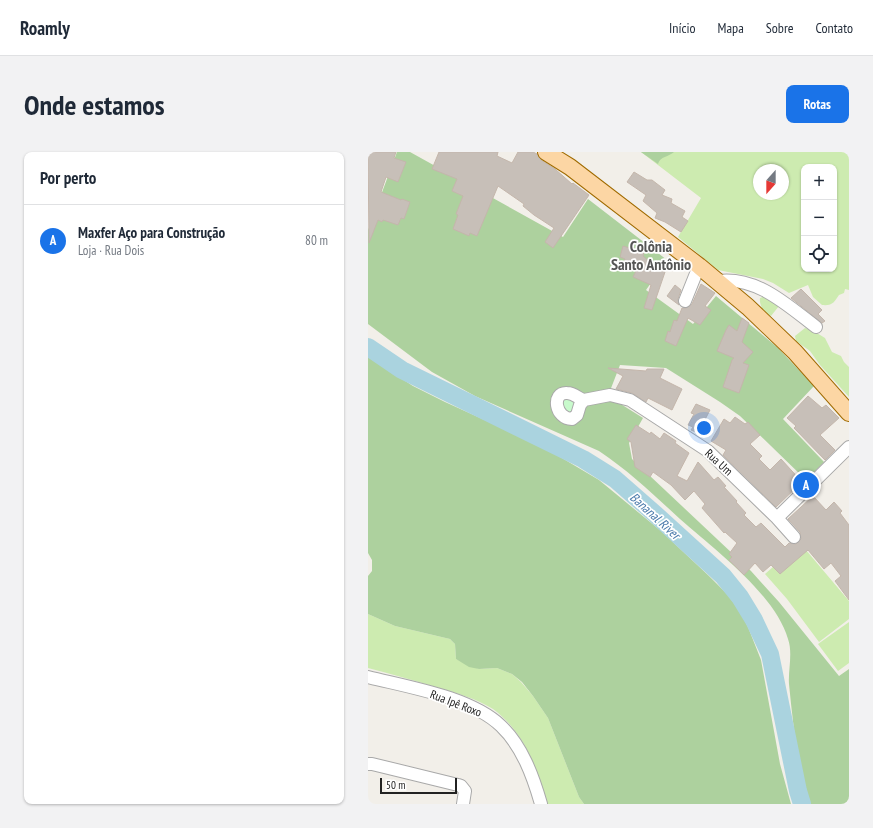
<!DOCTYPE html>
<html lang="pt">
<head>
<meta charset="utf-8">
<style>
	:root { --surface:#fff; --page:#f2f2f3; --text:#1f2937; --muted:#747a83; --line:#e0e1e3; --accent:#1a73e8 }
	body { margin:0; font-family:"PT Sans Narrow",sans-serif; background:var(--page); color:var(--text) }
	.controls { position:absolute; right:12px; top:12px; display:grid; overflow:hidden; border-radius:8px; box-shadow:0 1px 3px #0004 }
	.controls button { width:36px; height:36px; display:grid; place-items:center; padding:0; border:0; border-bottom:1px solid var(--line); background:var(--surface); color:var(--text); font:20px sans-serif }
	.compass { position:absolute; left:385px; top:12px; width:36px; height:36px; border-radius:50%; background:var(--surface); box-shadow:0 1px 3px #0004; rotate:201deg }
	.scale { position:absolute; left:12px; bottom:10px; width:77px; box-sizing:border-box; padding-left:4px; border:2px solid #222; border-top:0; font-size:11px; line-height:14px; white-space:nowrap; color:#222; -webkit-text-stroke:3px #fff; paint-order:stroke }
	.you { position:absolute; left:336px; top:276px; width:14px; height:14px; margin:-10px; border:3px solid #fff; border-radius:50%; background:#1a73e8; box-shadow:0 0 0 6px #1a73e833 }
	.badge { display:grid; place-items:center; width:26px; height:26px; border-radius:50%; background:var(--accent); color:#fff; font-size:13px; font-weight:700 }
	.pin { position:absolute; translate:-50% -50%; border:2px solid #fff; box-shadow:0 1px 4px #0006 }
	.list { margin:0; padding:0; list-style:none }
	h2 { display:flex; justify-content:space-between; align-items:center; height:52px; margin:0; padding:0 16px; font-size:17px }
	h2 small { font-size:13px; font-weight:400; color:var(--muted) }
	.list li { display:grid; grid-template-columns:26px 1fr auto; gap:12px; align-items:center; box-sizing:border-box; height:72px; padding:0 16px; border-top:1px solid var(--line) }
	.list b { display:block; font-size:15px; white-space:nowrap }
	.list p { margin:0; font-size:13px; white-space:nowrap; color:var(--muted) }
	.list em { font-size:13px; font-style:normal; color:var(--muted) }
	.icon { flex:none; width:22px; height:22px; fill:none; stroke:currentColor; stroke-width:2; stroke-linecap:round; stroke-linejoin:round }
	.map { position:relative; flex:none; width:481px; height:652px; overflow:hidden; border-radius:8px }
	header { display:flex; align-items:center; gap:24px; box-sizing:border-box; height:56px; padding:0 20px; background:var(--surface); border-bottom:1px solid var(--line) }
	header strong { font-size:19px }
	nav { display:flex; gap:22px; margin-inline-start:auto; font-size:14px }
	.intro { display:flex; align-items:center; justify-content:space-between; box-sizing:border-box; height:96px; padding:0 24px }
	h1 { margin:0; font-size:28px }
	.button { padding:10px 18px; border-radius:8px; background:var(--accent); color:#fff; font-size:14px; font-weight:700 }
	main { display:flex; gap:24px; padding:0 24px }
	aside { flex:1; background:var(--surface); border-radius:8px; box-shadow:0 1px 3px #0004 }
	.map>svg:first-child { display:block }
</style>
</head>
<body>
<header>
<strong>Roamly</strong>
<nav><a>Início</a><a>Mapa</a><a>Sobre</a><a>Contato</a></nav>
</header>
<div class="intro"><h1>Onde estamos</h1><a class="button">Rotas</a></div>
<main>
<aside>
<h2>Por perto<small></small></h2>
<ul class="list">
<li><span class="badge">A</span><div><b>Maxfer Aço para Construção</b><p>Loja · Rua Dois</p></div><em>80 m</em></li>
</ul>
</aside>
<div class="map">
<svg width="481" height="652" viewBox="0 0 481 652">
	<rect width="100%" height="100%" fill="#f2efe9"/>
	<path fill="#cdebb0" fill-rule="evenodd" d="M273,0H481V138L477,137L476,141L471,143C466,150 465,154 454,153L445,145L440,133L421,141L405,131L395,127L350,118L310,85L333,46ZM436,15H466V117H436ZM391,18H415V42H391Z
		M397,144L411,154L403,164C396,162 391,153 392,146Z
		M437,176L444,178L457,186L464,200L473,204L476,210L481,215V245L452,213L442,199L428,189L427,184Z
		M432,391L481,449V467L451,490L419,447L397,422Z
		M0,462L27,474L82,487L87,492L88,507L111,517L129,516L144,522L153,530L165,544L180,566L211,645L216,652H176C171,629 166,606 152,586C145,575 136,565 125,557C109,547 89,541 71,536C48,529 24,522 0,516Z
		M481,470V511L470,519L450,492Z"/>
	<path fill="#add19e" d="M29,0H42L195,85L220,47L299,108L278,138L325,172L348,144L410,196L446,234L415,267L456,310L438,328L372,264L352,250L298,216L252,213L240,244L275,266L261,291L264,307L383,419L411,450L471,524L481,517V652H438C430,613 425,573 421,532C420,518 425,501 420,487C407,442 347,398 312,367C286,343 261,319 231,299L107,244L64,220L0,172V78Z
		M273,0H306C301,5 292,4 290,12Z
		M0,205L45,234L77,250L172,293L231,328L293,379L340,423L359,442L371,458L380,475L393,508L412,612L423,652H216L211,645L180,566L165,544L154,530L144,522L129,516L111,517L101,515L88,507L87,492L82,487L27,474L0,462V424L4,419V408L0,401Z"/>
	<path fill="#c8facc" d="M195,244L208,247L203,263L193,254Z"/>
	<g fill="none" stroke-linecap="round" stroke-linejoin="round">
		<path stroke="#aad3df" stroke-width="18" d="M0,195L34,218L215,307L247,327L287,362L355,424L372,445L386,468L402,502L430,639L434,652"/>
	</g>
	<path fill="#c7bfb8" stroke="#c4b6ab" d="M0,0H28L26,6L38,10L30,30L18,25L13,40L33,48L34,47L42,50L36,67L33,66L30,73L15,68L14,70L10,68L1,91Z
		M71,0H130L129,4L144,11L150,0H165L169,2L173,8L187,17L204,32L205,31L221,43L185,96L177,90L186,76L166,63L155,54L156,52L130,34L109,84L102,81L101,84L85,77L90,63L88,62L95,44L84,39L89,27L64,17Z
		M266,20L279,28H284L297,38L294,43L304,47L303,51L317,59L314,65L320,69L313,80L297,70L287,66L289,61L275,49L278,43L259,30Z
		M270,93L277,96L275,104L291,118L297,120L284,158L276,156L283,133L265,125L268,119L267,118L269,114L256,110L257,107L252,105L255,94L268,98Z
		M333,132L347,141L337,154L343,158L332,173L320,166L308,194L297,189L300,179L302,180L306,168L309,169L314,156H318L324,152Z
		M307,133L313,138L310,147L311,153L299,144Z
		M433,137L454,158L450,162L457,169L454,171L423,146Z
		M374,166L381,171L374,190L385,200L375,211L381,213L371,241L355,235L364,208L366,206L349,199L358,178L361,173L369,179Z
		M240,216L278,219L279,217H296L292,226L314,237L304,258L280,246L278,250L264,241L248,237L255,224Z
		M440,244L454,256L458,253L471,266L452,283L467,298L457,308L426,276L428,274L419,266Z
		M328,252L342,258L330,281L323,278L325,275L320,273L326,262L323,261Z
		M367,265L377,272L380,270L392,283L382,292L394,304L391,307L402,318L413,307L434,330L408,355L355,303L358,298L343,289L356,267L362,271Z
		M268,273L282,282L283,280L292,287L296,281L308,289L307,291L321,301L309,324L319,329L330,310L346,328L350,325L358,334L356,335L369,349L368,350L378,361L376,363L388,375L393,371L417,395L421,391L428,392L433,387L432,380L420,367L445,344L458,358L466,350L474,359L472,361L481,373V448L467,429L473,424L463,411L456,417L440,398L412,422L403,413L395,420L387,411L376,423L361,408L364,405L361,402L369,391L357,380L356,381L334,356L337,352L326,339L317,348L303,333L285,320L282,325L267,315L263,290L259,287Z"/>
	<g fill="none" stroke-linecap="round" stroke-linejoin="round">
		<g stroke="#a9a9a9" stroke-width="14">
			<path id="minor" d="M350,129C389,124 419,153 448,175
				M317,149L331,114
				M216,248C210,247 207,241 199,241C183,240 187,267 204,267L209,263L212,253L216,248L242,243L262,248L340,299L409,366L426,385
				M409,366L481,295
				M0,525C40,535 103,545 133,574C154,594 165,624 173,652
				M0,612H4L90,633L93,634L97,639L95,652"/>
		</g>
		<g stroke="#a06b00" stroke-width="18">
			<path id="major" d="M178,0L202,15L331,114L380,155L427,200L481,261"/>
		</g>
		<use href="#minor" stroke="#fff" stroke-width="12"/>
		<use href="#major" stroke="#fcd6a4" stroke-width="16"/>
	</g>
	<g text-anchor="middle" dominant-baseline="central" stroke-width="3.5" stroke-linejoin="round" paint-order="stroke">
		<g font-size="12" fill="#222" stroke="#fff">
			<text transform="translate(351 310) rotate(42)">Rua Um</text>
			<text transform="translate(88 551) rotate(21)">Rua Ipê Roxo</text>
		</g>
		<g font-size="13" font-style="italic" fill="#4a7aab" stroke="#fff">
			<text transform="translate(287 364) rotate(42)">Bananal River</text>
		</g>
		<g font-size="16" font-weight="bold" fill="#555" stroke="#fff">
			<text x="283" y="94">Colônia<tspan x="283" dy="18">Santo Antônio</tspan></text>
		</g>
	</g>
</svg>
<div class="controls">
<button>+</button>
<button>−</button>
<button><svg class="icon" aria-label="locate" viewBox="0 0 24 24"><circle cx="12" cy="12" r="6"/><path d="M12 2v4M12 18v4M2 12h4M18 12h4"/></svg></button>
</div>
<svg class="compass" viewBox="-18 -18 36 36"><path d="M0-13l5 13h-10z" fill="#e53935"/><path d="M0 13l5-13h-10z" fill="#747a83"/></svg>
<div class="scale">50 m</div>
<div class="you"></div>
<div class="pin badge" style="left:438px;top:333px">A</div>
</div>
</main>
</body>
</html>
